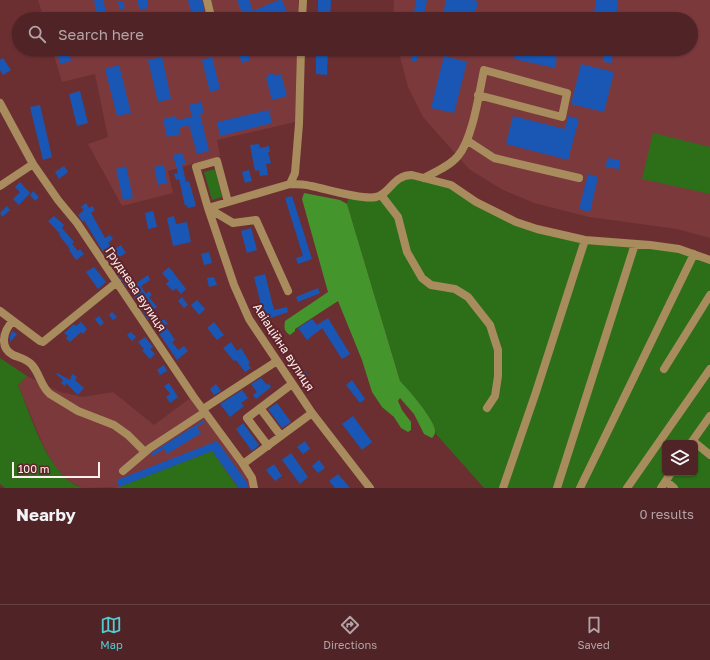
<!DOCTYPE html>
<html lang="en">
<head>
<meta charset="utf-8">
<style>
	:root { --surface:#502326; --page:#5a2f32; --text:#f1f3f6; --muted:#b4a4a7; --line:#674043; --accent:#51ccd2 }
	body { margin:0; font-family:"Golos Text",sans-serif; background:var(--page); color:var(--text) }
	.controls { position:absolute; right:12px; bottom:12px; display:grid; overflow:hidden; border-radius:6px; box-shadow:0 1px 3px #0004 }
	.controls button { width:36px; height:36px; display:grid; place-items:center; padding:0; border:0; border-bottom:1px solid var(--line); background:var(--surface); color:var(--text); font:20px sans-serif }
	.scale { position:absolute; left:12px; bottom:10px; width:88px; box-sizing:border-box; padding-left:4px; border:2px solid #ffefef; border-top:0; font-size:11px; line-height:14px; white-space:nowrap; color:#ffefef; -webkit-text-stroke:3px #5f2428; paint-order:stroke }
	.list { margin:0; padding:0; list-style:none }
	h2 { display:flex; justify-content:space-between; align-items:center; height:52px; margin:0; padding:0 16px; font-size:17px }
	h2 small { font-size:13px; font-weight:400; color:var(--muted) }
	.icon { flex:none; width:22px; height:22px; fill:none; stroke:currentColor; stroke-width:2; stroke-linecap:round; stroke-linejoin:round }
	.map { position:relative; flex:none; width:710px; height:488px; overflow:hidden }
	.search { position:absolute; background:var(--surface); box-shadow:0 1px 3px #0004; left:12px; right:12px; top:12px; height:44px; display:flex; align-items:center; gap:10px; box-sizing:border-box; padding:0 14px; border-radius:22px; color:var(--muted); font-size:15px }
	.sheet { height:116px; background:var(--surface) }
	nav { display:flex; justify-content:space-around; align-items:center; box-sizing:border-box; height:56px; border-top:1px solid var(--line); background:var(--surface); font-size:11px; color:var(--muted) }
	nav a { display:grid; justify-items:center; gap:2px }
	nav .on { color:var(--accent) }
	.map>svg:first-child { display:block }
</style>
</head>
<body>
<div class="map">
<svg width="710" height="488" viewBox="0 0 710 488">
	<rect width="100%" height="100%" fill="#6b2f32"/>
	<path fill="#7b393c" d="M38,0H298V19H44Z
		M394,0H710V238L677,229L589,217L534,203L501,189L469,169L423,117L408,87L398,49H691V19H393Z
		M52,49H297L295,122L217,140L220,156L168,171L173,193L122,206L88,144L108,137L95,74L62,82Z
		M27,376L60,392L83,397L113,392L154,425L193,396L243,464L254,488L119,487L83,488L70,482L55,467L43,445L18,385Z"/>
	<path fill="#2d6e19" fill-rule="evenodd" d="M653,133L710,147V194L642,179Z
		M215,169L222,197L212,200L204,172Z
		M406,175L441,182L494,211L561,235L650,245L710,260V488H484L436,434C434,417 411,394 400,381L347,204L349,194L375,198ZM665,443H695V473H665Z
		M0,358L27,376L18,385C31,416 43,459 69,481C72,484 78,486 83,488H5L0,484Z
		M212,451L238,488H108L119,487Z"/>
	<path fill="#45952d" d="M304,193L340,200L347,204L400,381C408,389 438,423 435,433C435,434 433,437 432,438L424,434L414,414L400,398L398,401L402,410L411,422V430L408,432L401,428L394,417L382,407L372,392L362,360L338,301L295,329V331L290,335C284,331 284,328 285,321L328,292L302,199Z"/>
	<path fill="#1a57b4" d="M94,0H103L107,16L98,19Z
		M137,0H147L148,8L140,10Z
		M188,0H202L206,19H193Z
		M237,0H249L253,11L279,0H282L287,12L275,16L274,13L259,19H234L243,15Z
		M318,0H331L330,18H318Z
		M416,0H427L424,14L414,12Z
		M446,0H472L478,1L474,19H442Z
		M596,0H618L616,19H593Z
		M123,1L125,8L120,10L118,2Z
		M56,49H68L71,61L60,64Z
		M237,49H246L250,60L242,63Z
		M316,49H328L327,75L316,74Z
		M516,49H523L557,57L555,68L514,59Z
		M604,49H613L612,63L603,62Z
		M413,54L418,55L416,62L411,61Z
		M444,56L467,62L454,113L431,108Z
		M162,57L171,99L158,102L148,60Z
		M212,57L220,89L210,92L202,60Z
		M3,58L11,70L3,75L0,70V60Z
		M581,64L614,72L604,112L571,104Z
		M119,65L131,113L117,116L105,69Z
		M274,73L275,76L281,74L287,96L272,100L266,78H268L267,75Z
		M80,91L88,123L77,126L69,94Z
		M201,102L204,113L200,114L209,151L197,154L189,125L179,128L181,134L167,137L163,119L176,116L177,120L192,117L189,105Z
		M40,105L52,157L43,160L30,107Z
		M269,110L272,123L220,136L217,122Z
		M513,116L565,129L568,116L579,119L568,160L506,144Z
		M259,144L260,148L269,146L270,152H268L271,163L266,164L268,175L260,176L259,170L255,171L250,145Z
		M182,153L186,163L182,164L186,182L189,181L196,206L188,208L187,205L185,206L179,179L176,180L174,174L178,173L173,155Z
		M607,158L620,160L619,169L606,167Z
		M164,165L167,183L158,185L154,167Z
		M64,166L68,172L59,179L55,172Z
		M126,166L133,198L123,200L116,169Z
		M249,170L252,181L245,183L242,172Z
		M588,174L598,177L590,212L579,209Z
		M20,182L30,193L19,205L13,199L20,192L15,187Z
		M33,191L39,197L35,201L30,195Z
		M292,196L312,259L298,264L296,258L303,256L285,198Z
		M86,203L89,208L92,206L95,210L91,213L105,238L110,235L113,239L108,243L113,250L121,245L126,253L117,258L135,284L148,275L150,280L141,286L146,294L149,291L152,295L149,297L157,307L154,309L161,320H165L168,324L165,325L175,340L172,342L178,350L184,346L188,351L177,360L155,327L158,325L151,318L148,320L128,287L127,288L100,247L84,220L83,222L78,215L84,210L81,207Z
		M7,206L10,210L2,217L0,213Z
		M153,211L157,227L148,229L145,213Z
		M54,216L64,225L62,228L74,242L72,244L78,251L80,249L84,254L76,260L69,250L70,249L59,235L60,234L48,221Z
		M174,216L176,224L187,222L191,242L173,246L167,218Z
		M251,228L257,250L247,253L241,231Z
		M209,252L212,263L204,265L201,254Z
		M94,267L106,282L98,289L86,272Z
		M169,267L186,289L181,294L176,288L173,291L166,284L169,281L162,273Z
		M265,274L274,310L287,307L288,312L265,320L254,277Z
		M214,277L217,285L209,287L207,278Z
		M318,288L320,293L298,302L296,297Z
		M182,297L188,305L184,308L178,301Z
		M197,300L205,309L199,315L191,305Z
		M112,312L117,317L113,320L109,315Z
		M99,316L104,323L100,326L95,319Z
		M328,318L350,354L342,359L322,328L307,340L298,328L312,319L317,325Z
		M81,322L87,329L83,334L81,332L70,342L66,338L68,336L64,333L74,324L76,326Z
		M214,322L224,335L217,340L207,328Z
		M12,331L17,334L10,342V336Z
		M131,332L136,337L132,341L127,335Z
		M145,337L153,347L150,349L155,354L150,359L142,350L144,349L138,342Z
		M231,342L237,351L241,348L250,363L248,364L251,368L245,372L236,360L234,361L223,348Z
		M292,356L308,376L301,381L286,360Z
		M164,365L167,371L160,375L157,370Z
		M57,373L70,380L72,374L77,377L75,380L84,388L78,395L66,383L65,386L61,383L63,380L56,374Z
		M261,378L267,385L268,383L271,387L256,399L253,395L257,392L251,384Z
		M352,380L365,399L360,403L346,385Z
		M169,383L178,397L170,403L166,397L170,394L164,386Z
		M216,384L221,391L214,395L210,389Z
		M242,390L248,398L241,403L244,406L230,417L220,404Z
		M277,403L291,422L282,428L268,409Z
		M353,416L372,442L362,450L342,424Z
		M204,420L205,422L197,427L201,433L167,454L164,449L153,456L151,454L153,452Z
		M243,423L259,445L252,451L236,429Z
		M217,441L248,484V488H239L212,451L119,487L117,480Z
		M305,441L310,449L303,454L297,447Z
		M291,453L308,477L300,484L282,460Z
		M319,460L325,468L318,473L312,466Z
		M274,464L282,476L275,481L266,470Z
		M338,474L350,488H335L329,481Z"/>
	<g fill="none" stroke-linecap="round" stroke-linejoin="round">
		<path stroke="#a88c5d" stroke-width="8" d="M207,0L211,17
			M302,19L303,0
			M301,49L299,124L295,173L290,184L208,208L234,285L249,319L312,413L370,488
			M0,103L33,164L58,200L77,223L193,396L243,464L252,478L254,488
			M468,141L494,158L579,178
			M424,178C435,172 450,166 458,156C473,138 479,93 484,70L567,93L562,117L478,95
			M290,184C297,184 304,184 311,186C327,189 361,200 376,197C390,194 393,175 412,175L451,185L476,202L516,222L537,229L585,240L650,245L679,249L710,260
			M0,186L33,164
			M381,195L398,217L407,252L422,278L431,285L455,289L468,297L490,325L498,350V376L495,396L487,408
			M228,202L217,161L196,167L208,208L233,223L256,220L288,291
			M0,311L40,341L43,342L117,282
			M13,321C2,332 0,348 13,355C20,358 27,359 32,365C40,374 41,387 50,394L78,411L114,425L128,435L145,452
			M664,369L710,295
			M260,408L281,436
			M203,409L277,361
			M693,441L710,455
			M691,443L710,416
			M268,446L247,418L292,384
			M243,464L312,413
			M123,471L150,448L205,412
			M666,481L674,488
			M503,488L536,392L585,240
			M557,488L635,244
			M580,488L694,254
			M627,488L710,369
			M661,488L671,473"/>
	</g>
	<g text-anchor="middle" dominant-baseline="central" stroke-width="4" stroke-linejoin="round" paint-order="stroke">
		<g font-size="12" fill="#ffefef" stroke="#5f2428">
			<text transform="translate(136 289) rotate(56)">Груднева вулиця</text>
			<text transform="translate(284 347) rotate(57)">Авіаційна вулиця</text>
		</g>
	</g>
</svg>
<div class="controls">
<button><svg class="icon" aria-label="layers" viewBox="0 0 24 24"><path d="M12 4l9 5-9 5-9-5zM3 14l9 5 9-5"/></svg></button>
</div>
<div class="scale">100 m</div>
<div class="search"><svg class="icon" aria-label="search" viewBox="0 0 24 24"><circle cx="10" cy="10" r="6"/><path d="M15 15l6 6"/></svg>Search here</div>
</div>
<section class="sheet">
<h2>Nearby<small>0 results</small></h2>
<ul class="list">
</ul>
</section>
<nav>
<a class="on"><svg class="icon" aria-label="map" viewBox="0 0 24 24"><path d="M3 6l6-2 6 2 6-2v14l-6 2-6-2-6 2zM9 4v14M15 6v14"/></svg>Map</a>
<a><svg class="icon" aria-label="directions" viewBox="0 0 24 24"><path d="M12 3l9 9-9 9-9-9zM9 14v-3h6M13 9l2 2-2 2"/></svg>Directions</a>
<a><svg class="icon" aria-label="saved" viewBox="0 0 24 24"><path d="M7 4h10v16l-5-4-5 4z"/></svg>Saved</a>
</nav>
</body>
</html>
